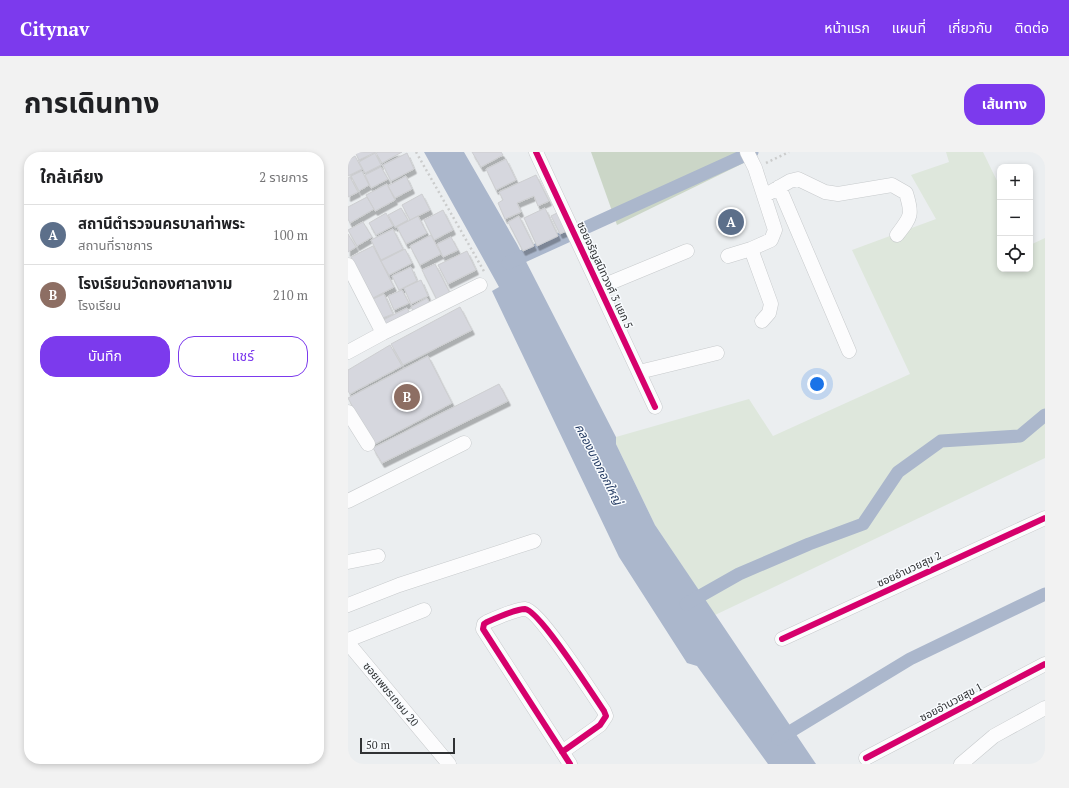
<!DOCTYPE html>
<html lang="th">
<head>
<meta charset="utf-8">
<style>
	:root { --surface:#fff; --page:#f2f2f2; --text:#202124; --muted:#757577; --line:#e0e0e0; --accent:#7c3aed }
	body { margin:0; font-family:"PT Serif","Noto Sans Thai",serif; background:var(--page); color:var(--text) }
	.controls { position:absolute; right:12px; top:12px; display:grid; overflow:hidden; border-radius:8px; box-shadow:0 2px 6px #0003 }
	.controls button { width:36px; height:36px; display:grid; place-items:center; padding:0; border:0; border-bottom:1px solid var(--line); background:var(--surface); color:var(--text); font:20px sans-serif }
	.scale { position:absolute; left:12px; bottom:10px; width:95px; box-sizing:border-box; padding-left:4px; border:2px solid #303234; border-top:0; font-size:11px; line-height:14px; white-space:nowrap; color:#303234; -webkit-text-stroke:3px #f8fbfe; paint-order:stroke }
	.you { position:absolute; left:469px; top:232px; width:14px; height:14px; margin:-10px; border:3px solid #fff; border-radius:50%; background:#1a73e8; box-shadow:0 0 0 6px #1a73e833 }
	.badge { display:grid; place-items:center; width:26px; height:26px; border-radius:50%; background:var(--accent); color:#fff; font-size:13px; font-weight:700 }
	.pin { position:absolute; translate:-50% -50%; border:2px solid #fff; box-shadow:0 1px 4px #0006 }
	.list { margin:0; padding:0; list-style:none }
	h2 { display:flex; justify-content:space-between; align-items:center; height:52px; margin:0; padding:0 16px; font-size:17px }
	h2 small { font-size:13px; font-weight:400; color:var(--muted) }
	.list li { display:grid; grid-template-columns:26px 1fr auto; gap:12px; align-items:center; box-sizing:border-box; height:60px; padding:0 16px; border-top:1px solid var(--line) }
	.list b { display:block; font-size:15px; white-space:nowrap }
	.list p { margin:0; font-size:13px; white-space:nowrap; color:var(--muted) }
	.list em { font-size:13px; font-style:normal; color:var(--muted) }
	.actions { display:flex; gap:8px; padding:12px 16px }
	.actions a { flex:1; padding:9px 0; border:1px solid var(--accent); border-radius:16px; text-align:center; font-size:14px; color:var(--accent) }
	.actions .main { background:var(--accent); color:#fff }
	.icon { flex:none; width:22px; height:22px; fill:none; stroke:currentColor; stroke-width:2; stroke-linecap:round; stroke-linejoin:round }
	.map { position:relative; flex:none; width:697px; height:612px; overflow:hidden; border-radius:16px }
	header { display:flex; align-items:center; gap:24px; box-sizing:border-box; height:56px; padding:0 20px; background:var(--accent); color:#fff }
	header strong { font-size:19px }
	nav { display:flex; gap:22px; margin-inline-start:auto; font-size:14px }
	.intro { display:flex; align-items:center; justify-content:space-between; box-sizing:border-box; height:96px; padding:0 24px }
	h1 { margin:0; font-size:28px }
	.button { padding:10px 18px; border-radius:16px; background:var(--accent); color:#fff; font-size:14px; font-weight:700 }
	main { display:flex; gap:24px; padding:0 24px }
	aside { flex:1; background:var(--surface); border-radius:16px; box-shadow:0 2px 6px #0003 }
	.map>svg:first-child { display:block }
</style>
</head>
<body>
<header>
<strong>Citynav</strong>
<nav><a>หน้าแรก</a><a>แผนที่</a><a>เกี่ยวกับ</a><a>ติดต่อ</a></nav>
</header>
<div class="intro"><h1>การเดินทาง</h1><a class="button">เส้นทาง</a></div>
<main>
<aside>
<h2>ใกล้เคียง<small>2 รายการ</small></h2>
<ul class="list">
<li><span class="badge" style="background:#5c6f8a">A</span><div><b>สถานีตำรวจนครบาลท่าพระ</b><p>สถานที่ราชการ</p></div><em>100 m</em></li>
<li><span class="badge" style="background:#8d6e63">B</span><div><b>โรงเรียนวัดทองศาลางาม</b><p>โรงเรียน</p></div><em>210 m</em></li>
</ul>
<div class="actions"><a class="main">บันทึก</a><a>แชร์</a></div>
</aside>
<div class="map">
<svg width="697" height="612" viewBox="0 0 697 612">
	<defs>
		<filter id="shadow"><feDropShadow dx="2.5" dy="4.5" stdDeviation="0" flood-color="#0004"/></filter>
	</defs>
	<rect width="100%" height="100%" fill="#ebeef0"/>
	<path fill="#dee7dc" d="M598,0H635L652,35V117H682V93L697,86V306L367,463L307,373L268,292V285L401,247L425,284L562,222L504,98L588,67L563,23L601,10Z"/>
	<path fill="#cbd6c7" d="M243,0H406L408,5L269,73Z"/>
	<path fill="#abb7cc" d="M76,0H116L169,92L268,285V292L307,373L468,612H420L349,514L339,511L271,405L144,139L151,135Z"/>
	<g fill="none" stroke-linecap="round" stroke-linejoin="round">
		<path stroke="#abb7cc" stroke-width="13" d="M160,111L404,0
			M338,452L391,422L461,392L515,372L550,320L593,289L672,284L697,263
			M430,587L562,507L697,442"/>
	</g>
	<path fill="#d6d7de" stroke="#cdced0" filter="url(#shadow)" d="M7,0H28L11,8Z
		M30,0H54L34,11L28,1Z
		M124,0H153L155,3L133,15Z
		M27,1L33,13L17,21L11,10Z
		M59,1L66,17L43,29L35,13Z
		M7,4L14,17L0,24V8Z
		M158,7L168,28L148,38L138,17Z
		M33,15L40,27L23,36L17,23Z
		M14,19L21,33L11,39L3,24Z
		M188,23L201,49L190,54L186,44L169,51L173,60L157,67L150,51L155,48L151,40Z
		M58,24L64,37L47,46L40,34Z
		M2,25L10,40L0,45V26Z
		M39,32L47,48L27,59L18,43Z
		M74,42L82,58L62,68L54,53Z
		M19,45L26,57L2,71L0,67V55Z
		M53,56L60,68L47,75L40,63Z
		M197,56L210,84L189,94L176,66Z
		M95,58L105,78L86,88L76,68Z
		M211,60L219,79L212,82L203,64Z
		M38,61L45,74L28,83L21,71Z
		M70,64L79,81L58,92L49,75Z
		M171,64L186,94L175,99L160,70Z
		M15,70L24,85L9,94L0,78Z
		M45,77L55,97L33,108L23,88Z
		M0,82L8,95L0,100Z
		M83,83L93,102L72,113L62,94Z
		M103,85L110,98L95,105L89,92Z
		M25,94L46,135L25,146L3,105Z
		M57,97L64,111L41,123L33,109Z
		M119,99L128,118L100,132L90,113Z
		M87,112L103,143L90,150L74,118Z
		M63,115L69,129L51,138L44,124Z
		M73,128L80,144L63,152L56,136Z
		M54,138L61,151L46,158L40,144Z
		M36,142L45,162L32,167L23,148Z
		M79,146L84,155L68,164L63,155Z
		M112,155L124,178L55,213L43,192Z
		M59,156L64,165L40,177L35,168Z
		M42,193L54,214L2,242L0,239V218Z
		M80,204L104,251L25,293L0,246Z
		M151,232L160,249L34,311L25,296Z"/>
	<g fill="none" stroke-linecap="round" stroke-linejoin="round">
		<g stroke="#c7cacc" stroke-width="15">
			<path id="minor" d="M188,0L307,255
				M399,0L407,16L427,78L423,88L403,97L423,152L421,161L414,169
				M431,35L501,199
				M416,44L442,29L450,27L477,40L490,42L544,33L558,41C565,63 563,65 549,83
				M380,104L403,97
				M0,113L35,181L0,200
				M252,135L339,99
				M35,181L132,133
				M291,220L369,201
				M0,260L20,292
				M0,349L116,291
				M0,410L30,404
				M0,453L51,433L186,389
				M434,487L697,366
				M0,488L76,458
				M0,491L101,612
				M214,600L252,573L258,564L256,559C245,543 191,458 177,457C168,457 148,466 139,470L136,472L135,477L222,612
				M518,606L697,512
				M613,612L646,584L697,556"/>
		</g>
		<path stroke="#cbcccc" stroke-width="2.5" stroke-dasharray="2 3" stroke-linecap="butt" d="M68,0L137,121
			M418,11L441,0"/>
		<use href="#minor" stroke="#fcfcfd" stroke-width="14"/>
		<g stroke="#f8fbfe" stroke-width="8">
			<path id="cycleway" d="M188,0L307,255
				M434,487L697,366
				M214,600L252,573L258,564L256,559C245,543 191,458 177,457C168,457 148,466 139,470L136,472L135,477L222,612
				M518,606L697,512"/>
		</g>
		<use href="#cycleway" stroke="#d6006c" stroke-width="6"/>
	</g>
	<g text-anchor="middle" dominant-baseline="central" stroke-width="3" stroke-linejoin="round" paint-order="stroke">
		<g font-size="11" fill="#303234" stroke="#f8fbfe">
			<text transform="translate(257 123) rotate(65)">ซอยจรัญสนิทวงศ์ 3 แยก 5</text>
			<text transform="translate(561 417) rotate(-25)">ซอยอำนวยสุข 2</text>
			<text transform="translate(43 542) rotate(50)">ซอยเพชรเกษม 20</text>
			<text transform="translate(603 550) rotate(-28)">ซอยอำนวยสุข 1</text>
		</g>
		<g font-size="12" font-style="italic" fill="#233a62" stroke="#f8fbfe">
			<text transform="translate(251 312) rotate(63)">คลองบางกอกใหญ่</text>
		</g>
	</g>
</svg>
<div class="controls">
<button>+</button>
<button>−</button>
<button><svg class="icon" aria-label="locate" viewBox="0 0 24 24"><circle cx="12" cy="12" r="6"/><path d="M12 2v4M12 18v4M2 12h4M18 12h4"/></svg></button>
</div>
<div class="scale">50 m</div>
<div class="you"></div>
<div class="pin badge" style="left:383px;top:70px;background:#5c6f8a">A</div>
<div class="pin badge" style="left:59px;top:245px;background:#8d6e63">B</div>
</div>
</main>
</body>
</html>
